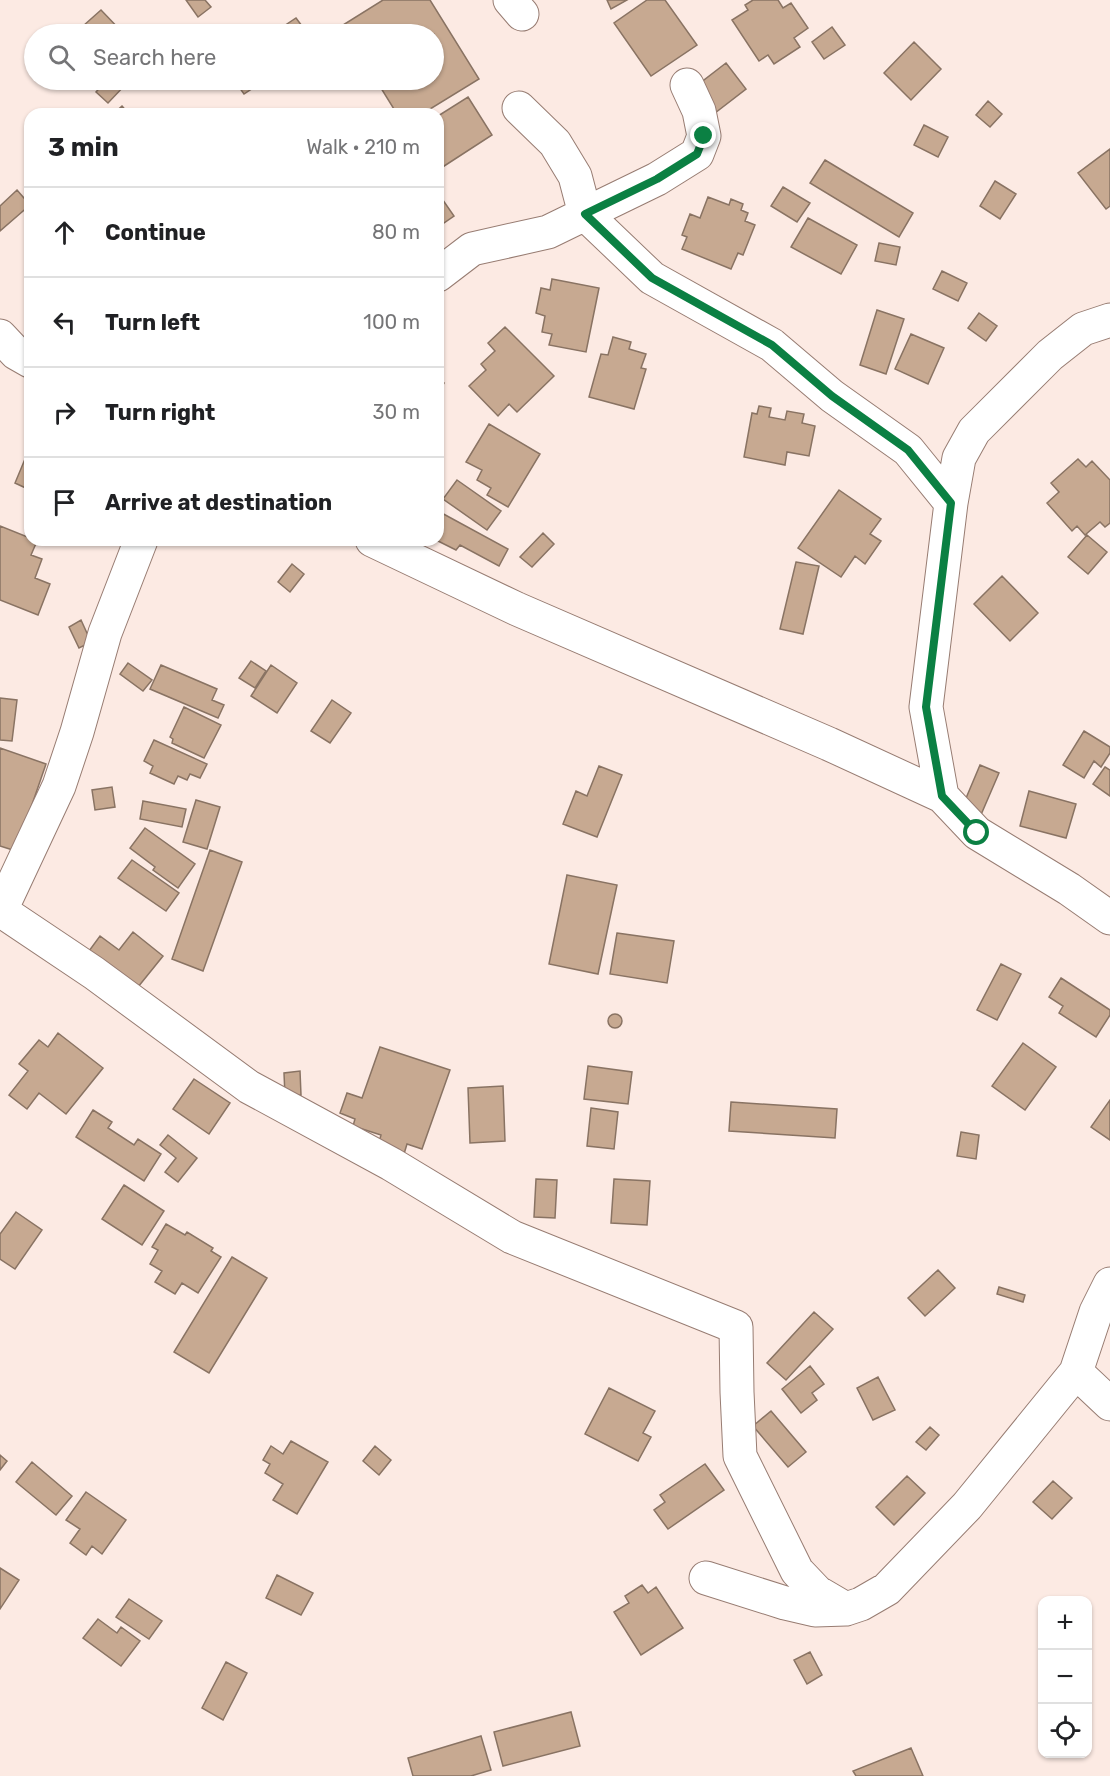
<!DOCTYPE html>
<html lang="en">
<head>
<meta charset="utf-8">
<style>
	:root { --surface:#fff; --page:#f6f6f6; --text:#202124; --muted:#757577; --line:#e0e0e0 }
	body { margin:0; font-family:Rubik,sans-serif; background:var(--page); color:var(--text) }
	.controls { position:absolute; right:18px; bottom:18px; display:grid; overflow:hidden; border-radius:12px; box-shadow:0 2px 4px #0004 }
	.controls button { width:54px; height:54px; display:grid; place-items:center; padding:0; border:0; border-bottom:2px solid var(--line); background:var(--surface); color:var(--text); font:30px sans-serif }
	.stop { position:absolute; width:18px; height:18px; margin:-14px; border:4px solid #0b8043; border-radius:50%; background:#fff }
	.stop.end { background:#0b8043; border-color:#fff; box-shadow:0 2px 6px #0008 }
	.list { margin:0; padding:0; list-style:none }
	h2 { display:flex; justify-content:space-between; align-items:center; height:78px; margin:0; padding:0 24px; font-size:26px }
	h2 small { font-size:20px; font-weight:400; color:var(--muted) }
	.list li { display:grid; grid-template-columns:39px 1fr auto; gap:18px; align-items:center; box-sizing:border-box; height:90px; padding:0 24px; border-top:2px solid var(--line) }
	.list b { display:block; font-size:22px; white-space:nowrap }
	.list em { font-size:20px; font-style:normal; color:var(--muted) }
	.icon { flex:none; width:33px; height:33px; fill:none; stroke:currentColor; stroke-width:2; stroke-linecap:round; stroke-linejoin:round }
	.map { position:relative; flex:none; width:1110px; height:1776px; overflow:hidden }
	.search { position:absolute; background:var(--surface); box-shadow:0 2px 4px #0004; left:24px; top:24px; width:420px; height:66px; display:flex; align-items:center; gap:15px; box-sizing:border-box; padding:0 21px; border-radius:33px; color:var(--muted); font-size:22px }
	.panel { position:absolute; background:var(--surface); box-shadow:0 2px 4px #0004; left:24px; top:108px; width:420px; height:438px; border-radius:18px }
	.map>svg:first-child { display:block }
</style>
</head>
<body>
<div class="map">
<svg width="1110" height="1776" viewBox="0 0 1110 1776">
	<rect width="100%" height="100%" fill="#fceae3"/>
	<path fill="#c7a991" stroke="#897363" stroke-width="1.5" d="M186,0H205L211,7L198,17Z
		M383,0H430L479,79L422,114H397L376,80H434V34H349L343,25Z
		M607,0H627L611,9Z
		M647,0H665L697,45L651,76L614,23Z
		M753,0H778L783,8L791,3L808,28L794,38L800,47L774,64L768,55L759,61L732,20L748,10L745,5Z
		M101,10L124,34H90L83,26Z
		M296,18L308,34H272Z
		M832,27L845,45L824,59L812,42Z
		M914,42L941,69L911,100L884,73Z
		M726,63L746,89L715,113L695,87Z
		M107,80H125L128,82L108,103L96,92Z
		M234,80H265L244,94Z
		M468,97L492,135L438,170V116Z
		M988,101L1002,114L990,127L976,115Z
		M122,106L129,114H113Z
		M924,125L948,137L938,157L914,145Z
		M1110,149V206L1106,209L1078,173Z
		M825,160L913,213L899,237L810,183Z
		M995,181L1016,194L1000,219L980,206Z
		M783,187L810,203L797,222L771,206Z
		M17,190L30,205L0,231V206Z
		M438,193L454,216L438,227Z
		M708,197L729,205L731,199L743,204L741,210L748,213L745,221L755,225L743,255L738,253L731,269L682,249L687,237L682,235L690,214L700,218Z
		M808,218L857,245L841,274L791,247Z
		M879,243L900,247L896,265L875,261Z
		M942,271L967,283L958,301L933,289Z
		M552,279L599,288L586,352L549,345L552,334L542,332L545,316L536,313L541,288L550,290Z
		M877,310L904,319L886,374L860,365Z
		M979,313L997,326L986,341L968,328Z
		M505,327L554,376L517,412L509,404L498,416L469,386L486,370L481,364L495,351L488,343Z
		M911,334L944,348L928,384L895,369Z
		M613,337L631,342L629,349L646,354L641,368L646,369L634,409L589,397L601,354L608,355Z
		M438,380L444,383L438,394Z
		M759,406L771,408L769,417L785,420L787,411L804,414L802,423L815,426L809,456L787,452L785,465L744,457L752,413L757,414Z
		M489,424L540,454L508,507L487,495L491,488L477,480L482,470L466,462Z
		M30,447V490L15,483Z
		M1078,459L1086,467L1092,461L1110,480V523L1105,527L1100,522L1085,535L1077,526L1072,531L1047,503L1059,492L1051,483Z
		M457,480L501,511L487,530L443,499Z
		M839,490L881,519L870,534L881,541L865,564L855,556L841,577L798,548Z
		M438,511L508,549L499,566L460,545L456,550L436,540H438Z
		M0,526L30,538V540L37,541L31,555L42,559L35,578L50,584L38,615L0,600Z
		M543,533L554,544L532,567L520,557Z
		M1087,535L1107,552L1088,574L1068,557Z
		M796,562L819,566L803,634L780,629Z
		M292,564L304,574L290,592L278,582Z
		M1002,576L1038,613L1010,641L974,604Z
		M81,620L91,642L79,648L69,627Z
		M251,661L266,671L255,688L239,678Z
		M128,663L152,680L143,691L120,674Z
		M161,665L217,689L212,700L224,705L218,718L150,689Z
		M271,665L297,683L277,713L251,696Z
		M0,698L17,700L12,741L0,740Z
		M332,700L351,713L330,743L311,731Z
		M184,707L221,725L204,758L172,743L173,739L170,737Z
		M1084,731L1110,747V753L1101,767L1094,761L1084,778L1063,765Z
		M154,740L207,764L200,778L190,774L187,780L178,776L174,784L150,773L153,766L144,761Z
		M0,748L46,764L16,851L0,846Z
		M980,765L999,773L980,817L961,810Z
		M599,766L622,775L597,837L563,824L576,791L587,796Z
		M1105,767L1110,770V796L1093,784Z
		M112,787L115,807L95,810L92,790Z
		M1029,791L1076,804L1066,838L1020,826Z
		M196,800L220,807L207,849L183,842Z
		M143,801L186,809L182,827L140,819Z
		M145,828L195,864L178,888L153,870L155,867L130,848Z
		M210,850L242,862L203,971L172,959Z
		M132,860L179,893L166,911L118,878Z
		M567,875L617,885L598,974L549,964Z
		M133,932L163,956L134,992L86,955L100,936L119,950Z
		M617,933L674,941L667,983L610,974Z
		M1001,964L1021,974L997,1020L977,1010Z
		M1061,978L1110,1010V1015L1096,1037L1059,1013L1063,1006L1049,997Z
		M608 1021a7 7 0 1 1 14 0a7 7 0 1 1-14 0Z
		M58,1033L103,1068L66,1114L39,1093L27,1109L9,1095L28,1071L19,1064L39,1040L48,1047Z
		M1023,1043L1056,1067L1025,1110L992,1086Z
		M380,1047L450,1070L422,1149L407,1144L404,1154L378,1146L381,1135L353,1126L355,1119L340,1113L347,1093L362,1098Z
		M588,1066L632,1072L628,1104L584,1099Z
		M300,1071L301,1095L285,1096L284,1073Z
		M194,1079L230,1103L209,1134L173,1109Z
		M503,1086L505,1141L470,1143L468,1088Z
		M1110,1100V1140L1091,1127Z
		M731,1102L837,1109L835,1138L729,1131Z
		M591,1108L618,1112L614,1149L587,1146Z
		M93,1110L112,1122L108,1128L134,1145L138,1139L161,1154L144,1181L76,1137Z
		M961,1132L979,1135L976,1159L957,1156Z
		M168,1135L197,1158L178,1182L165,1172L176,1158L160,1145Z
		M536,1179L557,1180L555,1218L534,1217Z
		M614,1179L650,1181L647,1225L611,1223Z
		M124,1185L164,1211L142,1245L102,1219Z
		M16,1212L42,1230L15,1269L0,1259V1234Z
		M166,1224L185,1235L187,1232L213,1248L211,1251L221,1257L198,1293L182,1283L175,1294L155,1282L162,1271L150,1264L158,1250L152,1247Z
		M232,1257L267,1278L209,1373L174,1352Z
		M938,1270L955,1288L925,1316L908,1298Z
		M999,1287L1025,1295L1023,1302L997,1294Z
		M814,1312L833,1329L786,1380L767,1363Z
		M810,1366L824,1384L812,1393L817,1400L801,1413L782,1389Z
		M878,1377L895,1410L873,1420L857,1388Z
		M609,1388L655,1411L643,1433L651,1437L638,1461L585,1434Z
		M771,1411L806,1452L788,1467L753,1426Z
		M930,1427L939,1435L926,1450L916,1442Z
		M291,1441L328,1462L297,1514L273,1500L283,1484L265,1473L270,1464L263,1460L271,1446L283,1454Z
		M375,1446L391,1460L379,1475L363,1461Z
		M0,1455L7,1461L0,1470Z
		M32,1462L72,1496L56,1515L16,1482Z
		M705,1464L724,1490L668,1529L654,1510L665,1502L660,1495Z
		M907,1476L925,1493L894,1525L876,1507Z
		M1053,1481L1072,1498L1052,1519L1033,1502Z
		M86,1492L126,1520L102,1554L92,1546L86,1555L70,1543L80,1529L66,1520Z
		M0,1568L19,1580L0,1609Z
		M277,1575L313,1593L301,1615L266,1598Z
		M642,1585L648,1593L656,1587L683,1628L641,1655L614,1612L629,1603L625,1596Z
		M129,1599L162,1621L149,1639L116,1617Z
		M98,1619L117,1633L121,1627L140,1641L121,1666L83,1638Z
		M810,1652L822,1675L807,1684L794,1660Z
		M226,1662L247,1673L223,1720L202,1708Z
		M571,1712L580,1746L503,1766L494,1732Z
		M481,1736L491,1770L471,1776H413L408,1758Z
		M911,1748L923,1776H856L853,1771Z"/>
	<g fill="none" stroke-linecap="round" stroke-linejoin="round">
		<g stroke="#977c72" stroke-width="35">
			<path id="minor" d="M510,0L522,14
				M687,85L699,111L704,136L697,154L657,179L585,214L652,278L772,345L832,396L908,450L951,503
				M438,275L472,249L548,232L585,214L575,176L555,143L519,108
				M0,336L16,353L30,361
				M372,540L517,609L829,744L942,796L977,833L1069,889L1110,918
				M942,796L926,707L951,503L959,458L974,431L1050,355L1083,329L1110,320
				M0,910L94,973L249,1087L391,1164L512,1237L736,1327L737,1392L740,1456L797,1571L817,1592L846,1609
				M0,912L59,786L77,732L105,633L141,540
				M1076,1372L1110,1404
				M706,1578L785,1603L815,1610L846,1609L861,1604L887,1589L967,1506L1076,1372L1096,1312L1110,1284"/>
		</g>
		<use href="#minor" stroke="#fff" stroke-width="33"/>
	</g>
	<g fill="none" stroke-linecap="round" stroke-linejoin="round">
		<path stroke="#0b8043" stroke-width="8" d="M704,136L697,154L657,179L585,214L652,278L772,345L832,396L908,450L951,503L926,707L942,796L977,833"/>
	</g>
</svg>
<div class="controls">
<button>+</button>
<button>−</button>
<button><svg class="icon" aria-label="locate" viewBox="0 0 24 24"><circle cx="12" cy="12" r="6"/><path d="M12 2v4M12 18v4M2 12h4M18 12h4"/></svg></button>
</div>
<div class="stop" style="left:977px;top:833px"></div>
<div class="stop end" style="left:704px;top:136px"></div>
<div class="search"><svg class="icon" aria-label="search" viewBox="0 0 24 24"><circle cx="10" cy="10" r="6"/><path d="M15 15l6 6"/></svg>Search here</div>
<section class="panel">
<h2>3 min<small>Walk · 210 m</small></h2>
<ul class="list">
<li><svg class="icon" aria-label="ahead" viewBox="0 0 24 24"><path d="M12 20V5M6 11l6-6 6 6"/></svg><div><b>Continue</b></div><em>80 m</em></li>
<li><svg class="icon" aria-label="left" viewBox="0 0 24 24"><path d="M17 20v-9H6M10 6l-5 5 5 5"/></svg><div><b>Turn left</b></div><em>100 m</em></li>
<li><svg class="icon" aria-label="right" viewBox="0 0 24 24"><path d="M7 20v-9h11M14 6l5 5-5 5"/></svg><div><b>Turn right</b></div><em>30 m</em></li>
<li><svg class="icon" aria-label="arrive" viewBox="0 0 24 24"><path d="M6 21V4h12l-3 4 3 4H6"/></svg><div><b>Arrive at destination</b></div></li>
</ul>
</section>
</div>
</body>
</html>
